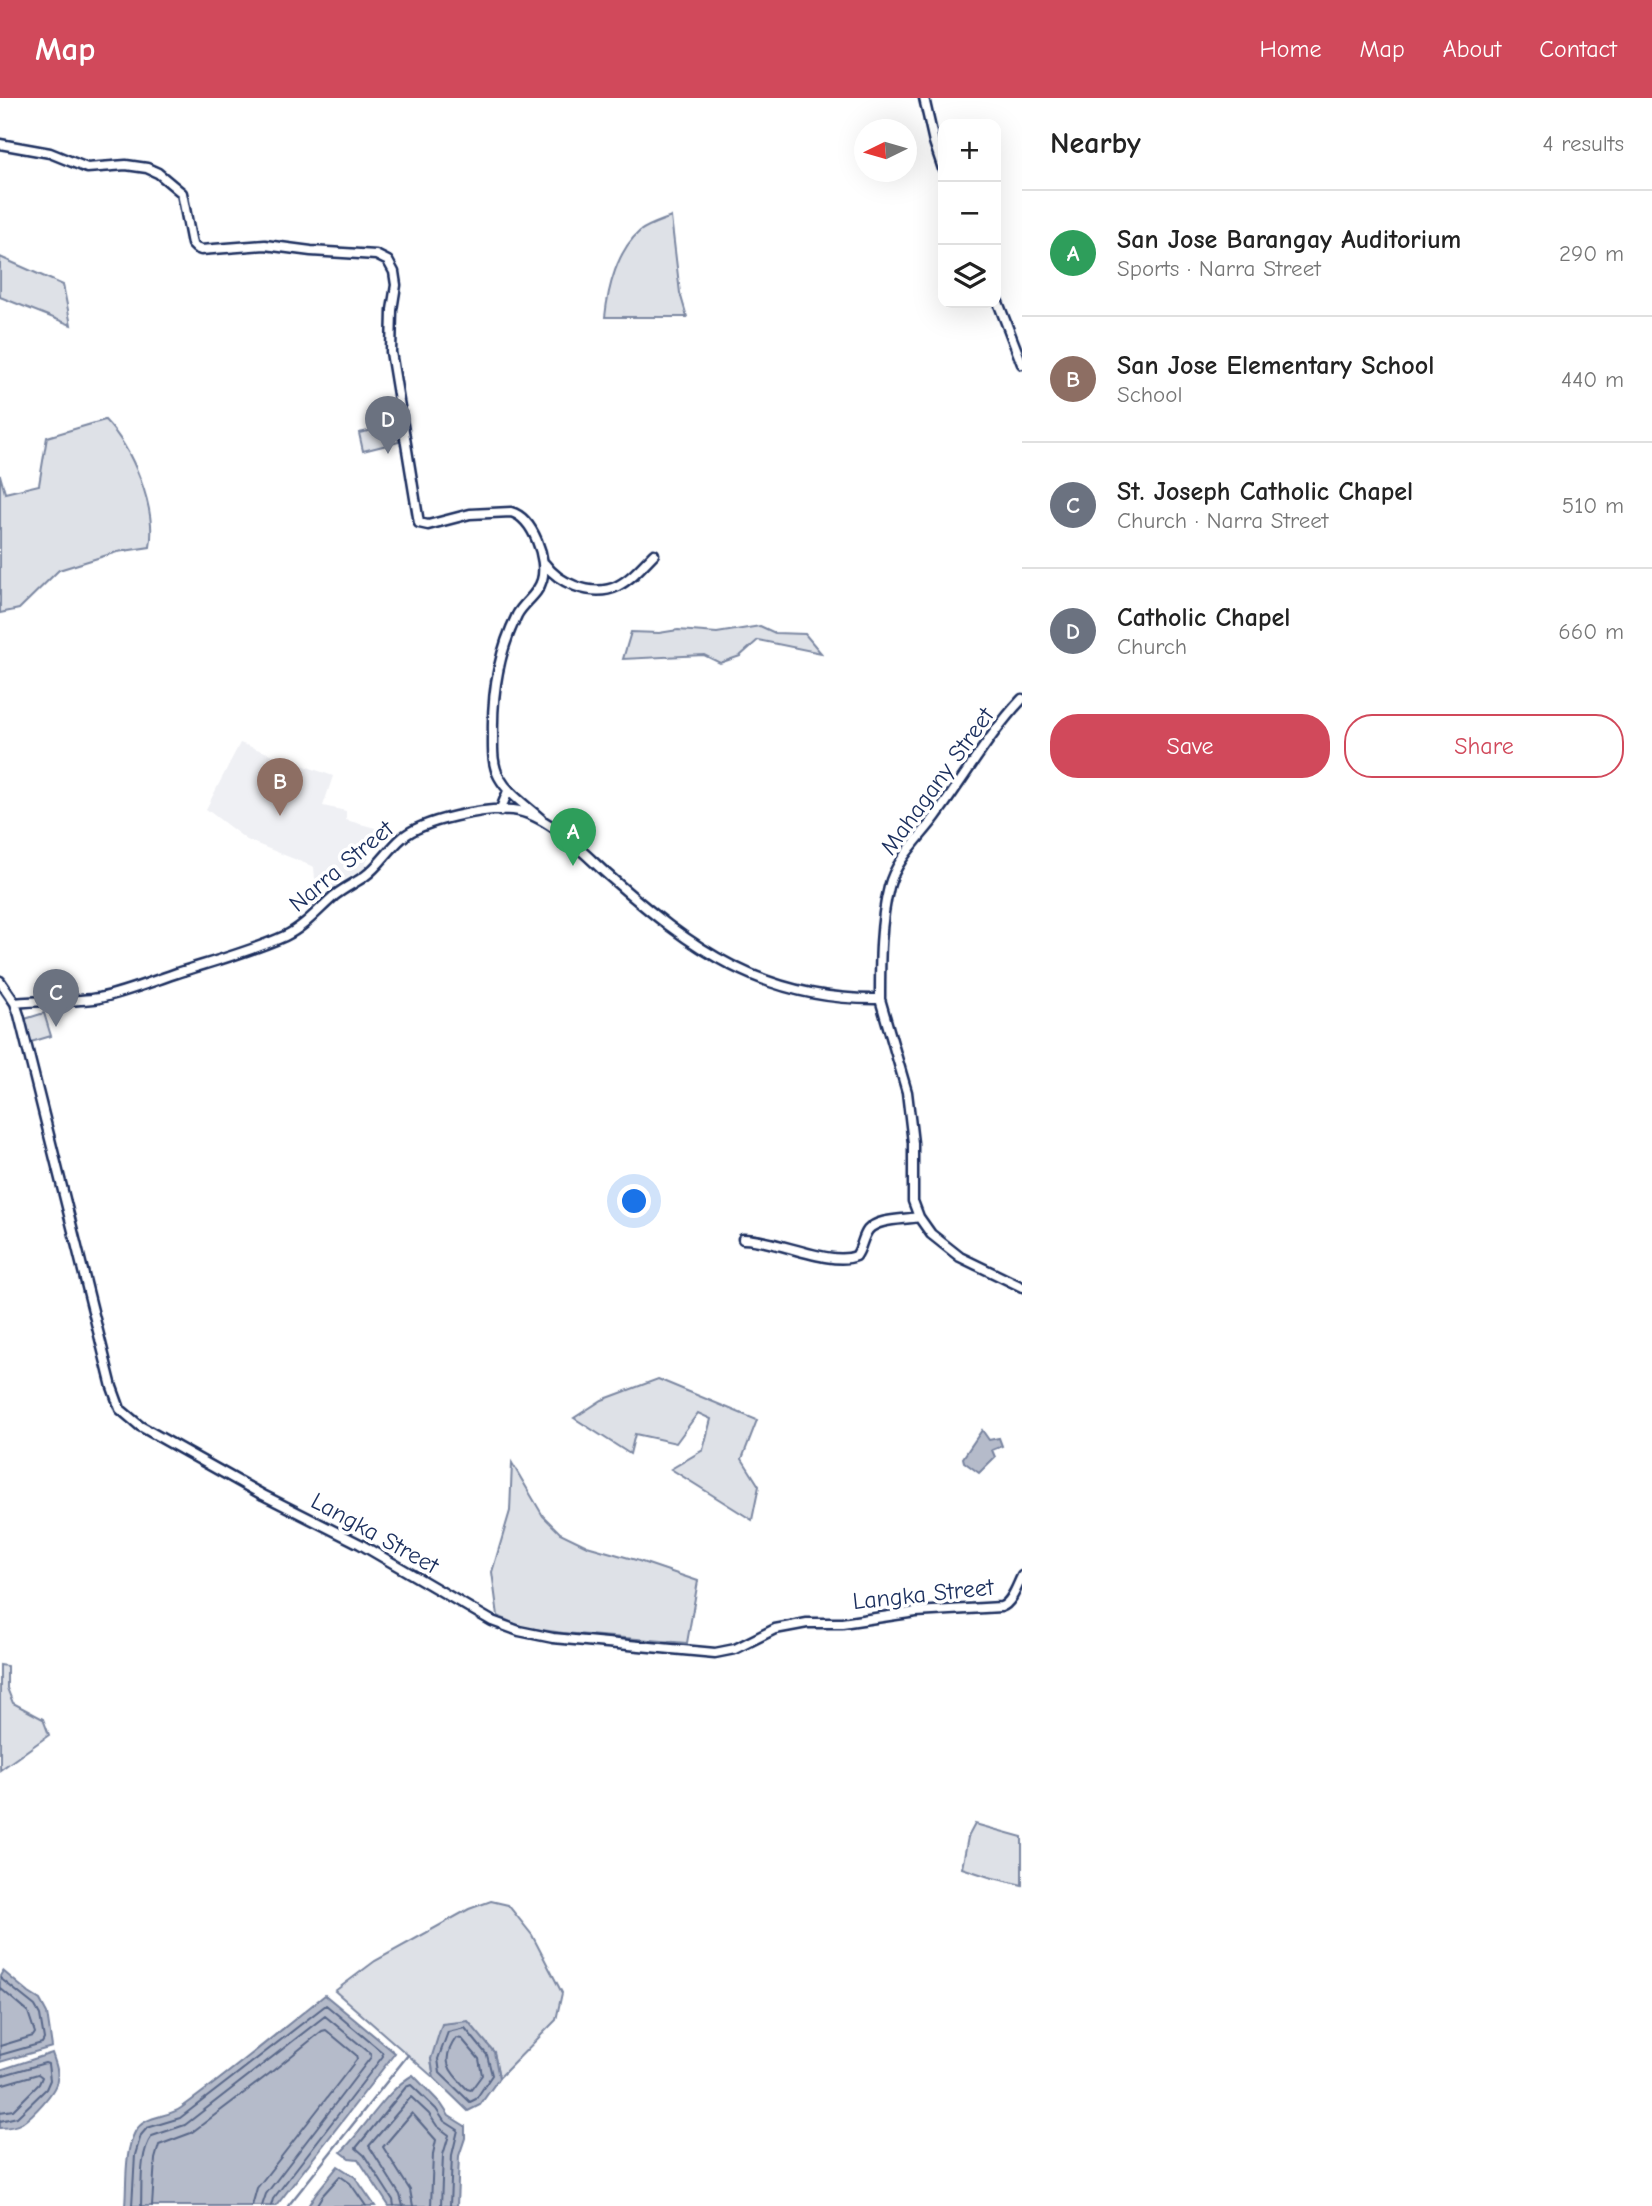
<!DOCTYPE html>
<html lang="en">
<head>
<meta charset="utf-8">
<style>
	:root { --surface:#fff; --page:#f2f2f2; --text:#222; --muted:#767676; --line:#e0e0e0; --accent:#d1495b }
	body { margin:0; font-family:"Comic Neue",sans-serif; background:var(--page); color:var(--text) }
	.controls { position:absolute; right:21px; top:21px; display:grid; overflow:hidden; border-radius:14px; box-shadow:0 7px 28px #0002 }
	.controls button { width:63px; height:63px; display:grid; place-items:center; padding:0; border:0; border-bottom:2px solid var(--line); background:var(--surface); color:var(--text); font:35px sans-serif }
	.compass { position:absolute; left:854px; top:21px; width:63px; height:63px; border-radius:50%; background:var(--surface); box-shadow:0 7px 28px #0002; rotate:265deg }
	.you { position:absolute; left:635px; top:1104px; width:24px; height:24px; margin:-18px; border:5px solid #fff; border-radius:50%; background:#1a73e8; box-shadow:0 0 0 10px #1a73e833 }
	.badge { display:grid; place-items:center; width:46px; height:46px; border-radius:50%; background:var(--accent); color:#fff; font-size:23px; font-weight:700 }
	.pin { position:absolute; translate:-50% -58px; filter:drop-shadow(0 2px 4px #0008) }
	.pin::after { content:''; position:absolute; top:37px; width:24px; height:21px; background:inherit; clip-path:polygon(0 0,100% 0,50% 100%) }
	.list { margin:0; padding:0; list-style:none }
	h2 { display:flex; justify-content:space-between; align-items:center; height:91px; margin:0; padding:0 28px; font-size:30px }
	h2 small { font-size:23px; font-weight:400; color:var(--muted) }
	.list li { display:grid; grid-template-columns:46px 1fr auto; gap:21px; align-items:center; box-sizing:border-box; height:126px; padding:0 28px; border-top:2px solid var(--line) }
	.list b { display:block; font-size:26px; white-space:nowrap }
	.list p { margin:0; font-size:23px; white-space:nowrap; color:var(--muted) }
	.list em { font-size:23px; font-style:normal; color:var(--muted) }
	.actions { display:flex; gap:14px; padding:21px 28px }
	.actions a { flex:1; padding:16px 0; border:2px solid var(--accent); border-radius:28px; text-align:center; font-size:24px; color:var(--accent) }
	.actions .main { background:var(--accent); color:#fff }
	.icon { flex:none; width:38px; height:38px; fill:none; stroke:currentColor; stroke-width:2; stroke-linecap:round; stroke-linejoin:round }
	.map { position:relative; flex:none; width:1022px; height:2108px; overflow:hidden }
	header { display:flex; align-items:center; gap:42px; box-sizing:border-box; height:98px; padding:0 35px; background:var(--accent); color:#fff }
	header strong { font-size:33px }
	nav { display:flex; gap:38px; margin-inline-start:auto; font-size:24px }
	main { display:flex }
	aside { flex:1; background:var(--surface) }
	.map>svg:first-child { display:block }
</style>
</head>
<body>
<header>
<strong>Map</strong>
<nav><a>Home</a><a>Map</a><a>About</a><a>Contact</a></nav>
</header>
<main>
<div class="map">
<svg width="1022" height="2108" viewBox="0 0 1022 2108">
	<rect width="100%" height="100%" fill="#fff"/>
	<filter id="ink" filterUnits="userSpaceOnUse"><feTurbulence type="fractalNoise" baseFrequency=".0143" numOctaves="2"/><feDisplacementMap in="SourceGraphic" scale="14" xChannelSelector="R" yChannelSelector="G"/><feConvolveMatrix kernelMatrix="1 2 1 2 8 2 1 2 1" color-interpolation-filters="sRGB"/></filter>
	<g filter="url(#ink)">
		<path fill="#eff0f4" d="M240,645L333,678L323,708L346,713V722L379,731L364,771L345,781L334,790L315,781L314,769L247,742L206,711Z"/>
		<path fill="#dee1e7" stroke="#7c88a2" stroke-width="2" d="M671,119L680,195L687,219H605C608,190 617,153 640,133C648,127 661,123 671,119Z
			M0,159L63,187L71,227L0,199Z
			M105,322C132,350 157,409 150,449L117,454L59,472L19,511L0,515V377L5,395L39,387L47,339Z
			M396,327L399,344L363,353L359,335Z
			M760,528L775,535L805,536L821,555L758,542L740,558L720,565L704,557L623,561L631,534L659,535L678,532L717,535Z
			M44,915L51,938L31,944L25,921Z
			M658,1281L757,1322L742,1361L759,1388L752,1422L671,1371L703,1352L711,1321L698,1315L676,1345L635,1336L630,1356L574,1320L602,1302Z
			M512,1365L543,1418L560,1435L587,1448L636,1462L698,1483L687,1545L563,1535L521,1529L498,1518L492,1474L510,1413Z
			M0,1567L7,1568V1590L13,1605L43,1621L49,1637L0,1672Z
			M975,1726L1022,1739V1787L989,1779L962,1770L968,1739Z
			M491,1803L508,1807L532,1837L562,1895L556,1922L499,1980L494,1954L431,1961L434,1980L335,1893L375,1863L469,1811Z"/>
		<path fill="#b5bbca" stroke="#77839f" stroke-width="2" d="M982,1332L989,1342L999,1340L1002,1348L992,1352L995,1359L979,1375L964,1364L963,1360Z
			M3,1873L29,1895L40,1902L47,1915L52,1949L0,1964V1878Z
			M325,1897L395,1955L276,2108H125C127,2085 124,2055 135,2034C144,2017 167,2020 181,2010C231,1974 277,1935 325,1897Z
			M468,1923L494,1954L499,1980L480,2007L468,2013L434,1980L431,1961L442,1926Z
			M52,1955C55,1964 59,1973 57,1982C56,1994 32,2018 22,2025C15,2029 7,2030 0,2030V1972Z
			M413,1977L441,2006L449,2018L465,2028V2040L459,2058L457,2108H389L358,2061L349,2060L341,2054C364,2032 387,1991 413,1977Z
			M338,2068L355,2079L375,2108H308L316,2095Z"/>
		<g fill="none" stroke-linecap="round" stroke-linejoin="round">
			<path stroke="#596789" stroke-width="2" d="M0,1880L35,1908L40,1917L44,1941L42,1945L0,1957
				M0,1890L28,1914L35,1935L33,1938L0,1948
				M465,1930L487,1957L492,1977L476,2001L470,2004L440,1975L438,1961L448,1934Z
				M456,1940L462,1941L479,1961L482,1977L471,1992L467,1991C450,1973 439,1964 456,1940Z
				M0,1978L45,1965L48,1966L50,1982L46,1991L17,2019L0,2023
				M0,1987L38,1976L42,1979L39,1986L13,2012L0,2014
				M132,2108L135,2057L141,2037L147,2030L180,2020L326,1907L382,1954L383,1958L273,2101L271,2108
				M141,2108C142,2086 139,2056 152,2038L185,2027L325,1918L370,1955L371,1959L266,2096L262,2108
				M152,2108L155,2061L159,2047L191,2035L269,1976L322,1933L326,1932L356,1957L357,1961L257,2090L252,2108
				M316,2108L322,2098L340,2078L350,2085L366,2108
				M394,2108L393,2102L364,2057L356,2050L406,1989L411,1987L436,2011L444,2023L458,2032L452,2057L450,2108
				M403,2108L400,2097L369,2048L411,1999L429,2016L437,2028L449,2037L443,2057L441,2108
				M413,2108L410,2092L383,2049L412,2015L436,2042L433,2056L431,2108"/>
			<path stroke="#77839f" stroke-width="2.5" d="M288,2108L408,1957"/>
			<g stroke="#1b2f5e" stroke-width="13">
				<path id="minor" d="M924,0L934,44L943,71
					M0,46L50,55L87,70L126,67L147,70L158,75L182,95L192,146L196,150L201,152L265,147L311,153L376,157L388,163L394,174L396,187L392,212L391,254L419,425L428,427L470,416L511,414C533,420 548,462 542,482C538,497 524,504 517,517C498,555 492,595 493,637C493,651 492,666 499,679C509,697 526,707 541,721
					M996,199L1022,266
					M545,466C553,477 562,483 575,488C613,502 629,482 654,456
					M1022,601C989,636 965,679 936,718C920,740 896,761 889,789C880,824 880,864 880,901L907,994L913,1045V1103L919,1119L931,1136L960,1159L1022,1189
					M500,713L508,693
					M0,883L15,905L19,917L112,1289L120,1311L140,1328L263,1397L360,1446L492,1523L519,1533L553,1540L715,1555L735,1551L775,1531L807,1525H842L916,1514L1001,1509C1012,1505 1017,1488 1022,1478
					M15,905C43,901 71,905 99,900C127,894 153,883 180,874C215,863 252,853 285,838C304,829 318,812 334,798C344,790 355,785 365,778C379,768 389,751 402,740C422,722 487,709 513,712C548,716 583,755 608,777C691,851 764,903 880,901
					M743,1141C776,1141 830,1169 856,1158C862,1150 862,1140 868,1132C878,1120 904,1122 919,1119"/>
			</g>
			<use href="#minor" stroke="#fff" stroke-width="8"/>
		</g>
	</g>
	<g text-anchor="middle" dominant-baseline="central" stroke-width="7" stroke-linejoin="round" paint-order="stroke">
		<g font-size="24" fill="#1b2f5e" stroke="#fff">
			<text transform="translate(937 683) rotate(-54)">Mahagany Street</text>
			<text transform="translate(341 768) rotate(-40)">Narra Street</text>
			<text transform="translate(375 1435) rotate(29)">Langka Street</text>
			<text transform="translate(923 1496) rotate(-6)">Langka Street</text>
		</g>
	</g>
</svg>
<div class="controls">
<button>+</button>
<button>−</button>
<button><svg class="icon" aria-label="layers" viewBox="0 0 24 24"><path d="M12 4l9 5-9 5-9-5zM3 14l9 5 9-5"/></svg></button>
</div>
<svg class="compass" viewBox="-18 -18 36 36"><path d="M0-13l5 13h-10z" fill="#e53935"/><path d="M0 13l5-13h-10z" fill="#767676"/></svg>
<div class="you"></div>
<div class="pin badge" style="left:573px;top:768px;background:#2e9e5b">A</div>
<div class="pin badge" style="left:280px;top:718px;background:#8d6e63">B</div>
<div class="pin badge" style="left:56px;top:929px;background:#6b7280">C</div>
<div class="pin badge" style="left:388px;top:356px;background:#6b7280">D</div>
</div>
<aside>
<h2>Nearby<small>4 results</small></h2>
<ul class="list">
<li><span class="badge" style="background:#2e9e5b">A</span><div><b>San Jose Barangay Auditorium</b><p>Sports · Narra Street</p></div><em>290 m</em></li>
<li><span class="badge" style="background:#8d6e63">B</span><div><b>San Jose Elementary School</b><p>School</p></div><em>440 m</em></li>
<li><span class="badge" style="background:#6b7280">C</span><div><b>St. Joseph Catholic Chapel</b><p>Church · Narra Street</p></div><em>510 m</em></li>
<li><span class="badge" style="background:#6b7280">D</span><div><b>Catholic Chapel</b><p>Church</p></div><em>660 m</em></li>
</ul>
<div class="actions"><a class="main">Save</a><a>Share</a></div>
</aside>
</main>
</body>
</html>
